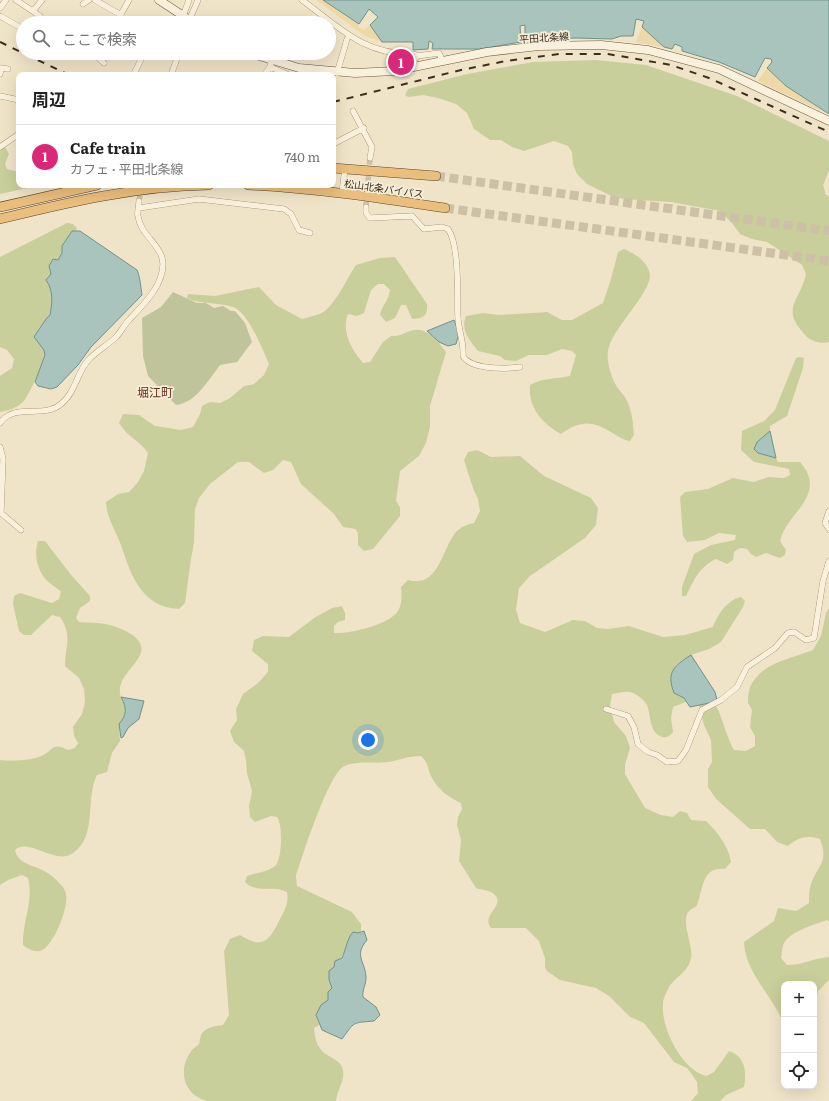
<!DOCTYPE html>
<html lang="ja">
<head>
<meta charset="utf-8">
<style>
	:root { --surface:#fff; --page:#f6f6f6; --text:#222; --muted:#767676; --line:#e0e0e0; --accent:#db2777 }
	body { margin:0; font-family:Literata,"Noto Sans JP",serif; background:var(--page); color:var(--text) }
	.controls { position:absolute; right:12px; bottom:12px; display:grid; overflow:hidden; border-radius:8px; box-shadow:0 4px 16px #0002 }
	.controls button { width:36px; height:36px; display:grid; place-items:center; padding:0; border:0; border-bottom:1px solid var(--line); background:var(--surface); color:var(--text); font:20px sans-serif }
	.you { position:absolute; left:368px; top:740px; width:14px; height:14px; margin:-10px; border:3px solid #fff; border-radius:50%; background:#1a73e8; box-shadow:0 0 0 6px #1a73e833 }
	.badge { display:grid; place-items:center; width:26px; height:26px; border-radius:50%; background:var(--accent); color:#fff; font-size:13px; font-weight:700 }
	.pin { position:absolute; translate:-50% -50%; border:2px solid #fff; box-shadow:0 1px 4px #0006 }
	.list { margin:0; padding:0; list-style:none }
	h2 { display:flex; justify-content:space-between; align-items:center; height:52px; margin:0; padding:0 16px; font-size:17px }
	h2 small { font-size:13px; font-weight:400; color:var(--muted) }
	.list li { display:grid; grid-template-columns:26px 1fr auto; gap:12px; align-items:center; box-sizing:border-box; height:64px; padding:0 16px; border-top:1px solid var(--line) }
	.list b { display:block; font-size:15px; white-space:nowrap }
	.list p { margin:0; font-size:13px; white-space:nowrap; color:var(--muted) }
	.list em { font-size:13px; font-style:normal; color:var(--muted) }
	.icon { flex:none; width:22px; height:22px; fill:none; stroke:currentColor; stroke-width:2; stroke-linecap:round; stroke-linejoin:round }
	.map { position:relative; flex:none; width:829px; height:1101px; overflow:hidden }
	.search { position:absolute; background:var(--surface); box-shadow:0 4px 16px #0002; left:16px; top:16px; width:320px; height:44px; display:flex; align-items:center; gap:10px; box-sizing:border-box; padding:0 14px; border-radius:22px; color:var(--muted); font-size:15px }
	.panel { position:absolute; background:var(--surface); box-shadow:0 4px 16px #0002; left:16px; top:72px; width:320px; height:116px; border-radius:8px }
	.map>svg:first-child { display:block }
</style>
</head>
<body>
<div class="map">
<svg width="829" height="1101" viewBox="0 0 829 1101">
	<rect width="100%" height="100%" fill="#f0e4c8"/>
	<path fill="#c9cf9b" d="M596,60L646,65L737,96L829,141V171L823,185L826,195L829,196V342C821,344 812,342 806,336C779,308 800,302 806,274L802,265L767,242L752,239L740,234L732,223L720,211L671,202L624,199L611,196L587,184L577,174L573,164L572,152L568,146L554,141L524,151L512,147L501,140H490L474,129L467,113L456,104L438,98L423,95L408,97L405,95L408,89L467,74L533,62Z
		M5,147L9,154L5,164L7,169L19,172V185L37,186L0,194V148Z
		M67,223L73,224L77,228L76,231H72L62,246V253L51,274L52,297L50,315L46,319L34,337C38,341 44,347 45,352C46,359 28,397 23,402C17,408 7,411 0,412V376L12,368L14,359L7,350L0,347V257Z
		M624,249C634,253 650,263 650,276C648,297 612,328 608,351C606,361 612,379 617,387C620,391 624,395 626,399C632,410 633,422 634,435L630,441C622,440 618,436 611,432C590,420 580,421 561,434C542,423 528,408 530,385C542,378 556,379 570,376L576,355L572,351L562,349L547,355H529L516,361L505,360L500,356L478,351C470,341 460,330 466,316L483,313L498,315L547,312L562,320H572L603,303L611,279L618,252Z
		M395,257L427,304C428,315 424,319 412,319L406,305H401L395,318L386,322L380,315C382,304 388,303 390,290L384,284H378L371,290L364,313L357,316L348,314C341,332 352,350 363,363L370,362L383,342L391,336C400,336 402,334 410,331C426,325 438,341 446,352L430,406V427L426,443L419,456L400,471L396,501L400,507V516L373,549L364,551L358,545V534L356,529L343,527L334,514L301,484L291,462L283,460L273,470L264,473L249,462H238L210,484L199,498L195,509L194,543L191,559L185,603L179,609C141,607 131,575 121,545C115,529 107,519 106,502L118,494L129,492L138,482L144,471L148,453C138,439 128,438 119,423L123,414L139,415L155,426L181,430L193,427L200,414L202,406L210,402L220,403L230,398L244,386L254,384L264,375L269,364C263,350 248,312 233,307C218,302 202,305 187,298L188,294L215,296L259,287L276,305L302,319C308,317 314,316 320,314C334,308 347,278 356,265L380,258Z
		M799,357L804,358L803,368L787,416L770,426V431L757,442L758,453L776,458L778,462H800C829,495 786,513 780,541L786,550L785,555L780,558L766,553L756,557L751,554L747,549L740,548L734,552L733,560L727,564L716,559C699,567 694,580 686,596H682V587L694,554L711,545L735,540L736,535L719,533L705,540L687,542L683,536L680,497L685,492L708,489L733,478L754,482L768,477L784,478L790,475L789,469L754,462L741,450L742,431L764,421L775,410L796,358Z
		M477,450L491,457L520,456L544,476L591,498L598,508L596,525L585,538L530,576L519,588L516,609L520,623L545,632L573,620L585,621L597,628L608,629L629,626L663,637L685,635L713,627C718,614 727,600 741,597L745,601L743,607L721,642L709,649L691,655L676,665L678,694L684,698L686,702L673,707L671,718L673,732C671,735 667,738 663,737C649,734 651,715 647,705C646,702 637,694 633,693C627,690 618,693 612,694L610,706L614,722L626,736L630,748L625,765V774L645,808L661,815L673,817L680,811L687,813L691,820L706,821C718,833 728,845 731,862L725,869C702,866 703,889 697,906C694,908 691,909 689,911C680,921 694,947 691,958C688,973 674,977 668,989C666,993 663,999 663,1004C661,1028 681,1069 706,1076L714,1072L729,1051C745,1056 747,1072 744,1087L726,1095L720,1101H691L698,1093L697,1082L691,1073L687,1068L674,1062L644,1023L630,1017L609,996L596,988L560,980L547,971L545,967V958L539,941L526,928H491C480,915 507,905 494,894C490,890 481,890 476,888L459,861L461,840L457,825L458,817L462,809L461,803C450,798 438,790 432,778C427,769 430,765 421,756C409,756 400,760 388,762C374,764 356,760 343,767C328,776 302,857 296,876L297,886L352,912L361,924V932C351,937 334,969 329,980L332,988L328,992L329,1000L316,1015L319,1025L314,1028C315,1037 316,1045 323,1052C330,1058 342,1060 343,1071C345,1081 337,1090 336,1101H207C183,1095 177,1069 192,1050C194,1048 197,1046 199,1044C200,1041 200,1038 201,1035C205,1027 215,1026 223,1025L229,1015L224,951L230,939L240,935C263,950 270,940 280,919C285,910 289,903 287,892C275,885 256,894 245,882L247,876C255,873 269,872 276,865C282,857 283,825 277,817L271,816L255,822L250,817L249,806L252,791L247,773L246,761L244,751L234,742L230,731L237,720L236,709L243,694L258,683L268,672V664L252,651L254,640L263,636L289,637L314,618L332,608L342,606L345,613V620L338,622L334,626V633C349,634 389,625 398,611C402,605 402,594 401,587L408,580C437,588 441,554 453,536C458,528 465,525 474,523L480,511L478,499L474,491L464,460L468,452Z
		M38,541H45L72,576L90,596V601L80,608L76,618L79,622C88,623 100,622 109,625C122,628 150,639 139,657C133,668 122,675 120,688C118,704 134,707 119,724L120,741L112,753L107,772L97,775C85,798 98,836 73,853C55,866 30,837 15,850C18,865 35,865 46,872C51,875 57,880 60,884C63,886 66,891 66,895C69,907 53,948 40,951C34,952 28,949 23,945C22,922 34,901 28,878L22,875L8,880L0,885V760C11,761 30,761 41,756C53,751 52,741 68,750L75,748L78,743L74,736L73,727L82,714L85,702L84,689L79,678L65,666C65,646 73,636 60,617L52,615L31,635H24L19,631L13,604L14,596L20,593L52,603L59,599L61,592C58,588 54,587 51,584C38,575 33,555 38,541Z
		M829,608V922L827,920C814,925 789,931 783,945C782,949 782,954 781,958L787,965C803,965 813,958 829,957V980L818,991L814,1012V984H784V1025C774,996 745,974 744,942L774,921L778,908L796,911L809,903C809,897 809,890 811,884C818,864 829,863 820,839C807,835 799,837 788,846L777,842L765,829H750L716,799L708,787V769L712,762L711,740L704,725L699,705L714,702C723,717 725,734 734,750L746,751L755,746V736L750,727L752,710L748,703C748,698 748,692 750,687C761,662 791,659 813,650L821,636L826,613Z"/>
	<path fill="#ecd9a5" d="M316,0H323L359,24L358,27L364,30L370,25L382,42L365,36Z
		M642,27L664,47L636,42Z
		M767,68L786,86L826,113L758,81Z"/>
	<path fill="#bfc49a" d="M173,292L197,303H206L214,308L223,306L231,311H235L245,323L252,342L237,362L220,365C209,379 196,403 176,405L148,376L143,356L142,318L161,307Z"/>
	<path fill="#a9c4bc" stroke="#6f938a" d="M323,0H829V114L786,86L767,68L772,62L771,59L765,58L755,77L719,62L682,51V47L675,44L672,49L664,47L642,27L644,21L636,19L633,36H621L612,39L576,38L540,40L525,33V25L520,26L521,42L479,49H432L433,43L429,41L428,49L413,50V42H382L370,25L378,17L369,9L359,24Z
		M72,231H80L137,270C140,276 141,289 142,295L91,347L78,365L57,387L51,389L38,386L35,382L45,355L44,350L34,337L46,319L50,315C52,303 54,291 46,280L51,274L49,266L53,259L58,260L62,253V246Z
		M454,320L459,333L456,344L448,346L439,342L427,331Z
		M770,431L776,458L758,453L754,449L757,442Z
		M691,655L715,692L717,700L714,702L690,707L684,698L674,693C666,672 674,666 691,655Z
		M121,697L144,701L139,719L128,728L123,737L121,738L119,724C127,715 127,708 121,697Z
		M364,931L367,940C353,956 366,962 366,978C366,985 362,990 363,997L376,1007L380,1015L374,1021C352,1023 355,1021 342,1039L322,1030L316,1015L321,1005L328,1000V992L332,988L329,980V971L334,967L335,961L342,958C346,949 347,939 353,932L358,933Z"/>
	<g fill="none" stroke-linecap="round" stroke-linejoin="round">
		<path stroke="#ccc0a6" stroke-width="5.5" stroke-dasharray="5.5 3" stroke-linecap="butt" d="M139,201L142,185
			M366,207L370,158"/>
		<path stroke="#ccc0a6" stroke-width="9" stroke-dasharray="9 4.5" stroke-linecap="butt" d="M436,176L829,231
			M445,208L829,261"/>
		<g stroke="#8d765c" stroke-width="6">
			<path id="minor" d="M16,0L40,16
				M95,0L121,15
				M302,0C340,28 364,55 414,54L417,56
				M83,4L89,0
				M0,8L6,0
				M33,11L42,0
				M0,16L23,29
				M183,16L189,0
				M116,23L129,0
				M188,23L198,0
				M94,54L104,63
				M272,60L270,67L289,75
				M276,61L281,53
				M415,67L414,61L417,56L439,53L443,62
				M337,73L347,39
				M0,74L1,68L8,69
				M137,75L134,74L144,53
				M171,75L179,53
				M264,75L270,67
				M0,96L19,100
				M353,111L372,147L370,158
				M333,144L364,128
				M0,147L19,134
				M342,193L345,168
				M366,207V213L370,218L412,216L424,229L442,227L448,229C460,246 457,297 458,319C459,332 464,342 463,356C471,370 506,369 520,367
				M139,208L199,199L284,209L291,214L299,230L310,233
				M0,423C15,402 44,419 61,404C74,394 77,375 86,363C94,352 107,346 116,337C121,332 124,325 129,320C143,305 163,286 163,264C163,246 140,235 138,216C137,212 139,206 139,201
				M0,447L3,459L1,513L21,530
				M829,511L825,523L829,529
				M606,709L628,716L634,727L638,744L648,752L657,755L667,762L678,761L686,750L702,710L721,700L737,687L747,667L775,648L788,633L794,632L806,640L814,638L823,581L829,561"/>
		</g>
		<g stroke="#6f573f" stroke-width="9">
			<path id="secondary" d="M159,0L194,23
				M250,53L299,68L355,73L394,71L487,52L539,46L601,45L648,50L719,69L829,121"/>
		</g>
		<g stroke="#5b4430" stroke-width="10">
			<path id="trunk" d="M333,168L436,176
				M248,185C314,188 379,198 445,208
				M0,207L97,185
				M0,219C69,202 137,186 209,185"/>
		</g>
		<use href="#minor" stroke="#faf1dc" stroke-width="5.5"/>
		<use href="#secondary" stroke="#faf1dc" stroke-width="8"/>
		<use href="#trunk" stroke="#eabe7c" stroke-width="9"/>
		<path stroke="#3d2e20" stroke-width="2" stroke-dasharray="7 7" stroke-linecap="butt" d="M0,42L69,75
			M333,102L461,70L506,61L559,54H608L671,65L709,78L829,132"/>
	</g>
	<g text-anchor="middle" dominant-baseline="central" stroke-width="3.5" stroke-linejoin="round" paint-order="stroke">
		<g font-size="10" fill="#3d2e20" stroke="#f7eed8">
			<text transform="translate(544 37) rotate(-4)">平田北条線</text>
			<text transform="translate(384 188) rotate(8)">松山北条バイパス</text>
		</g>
		<g font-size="12" fill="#6b2e1e" stroke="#f7eed8">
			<text x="155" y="392">堀江町</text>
		</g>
	</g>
</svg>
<div class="controls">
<button>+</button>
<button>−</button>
<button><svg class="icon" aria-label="locate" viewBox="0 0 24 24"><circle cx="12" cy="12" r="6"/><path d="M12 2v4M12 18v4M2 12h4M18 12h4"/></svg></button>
</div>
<div class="you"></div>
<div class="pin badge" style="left:401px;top:62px">1</div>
<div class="search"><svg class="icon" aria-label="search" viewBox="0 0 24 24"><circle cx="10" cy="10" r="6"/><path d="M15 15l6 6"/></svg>ここで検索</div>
<section class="panel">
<h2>周辺<small></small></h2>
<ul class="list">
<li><span class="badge">1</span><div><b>Cafe train</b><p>カフェ · 平田北条線</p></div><em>740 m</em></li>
</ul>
</section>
</div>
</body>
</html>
